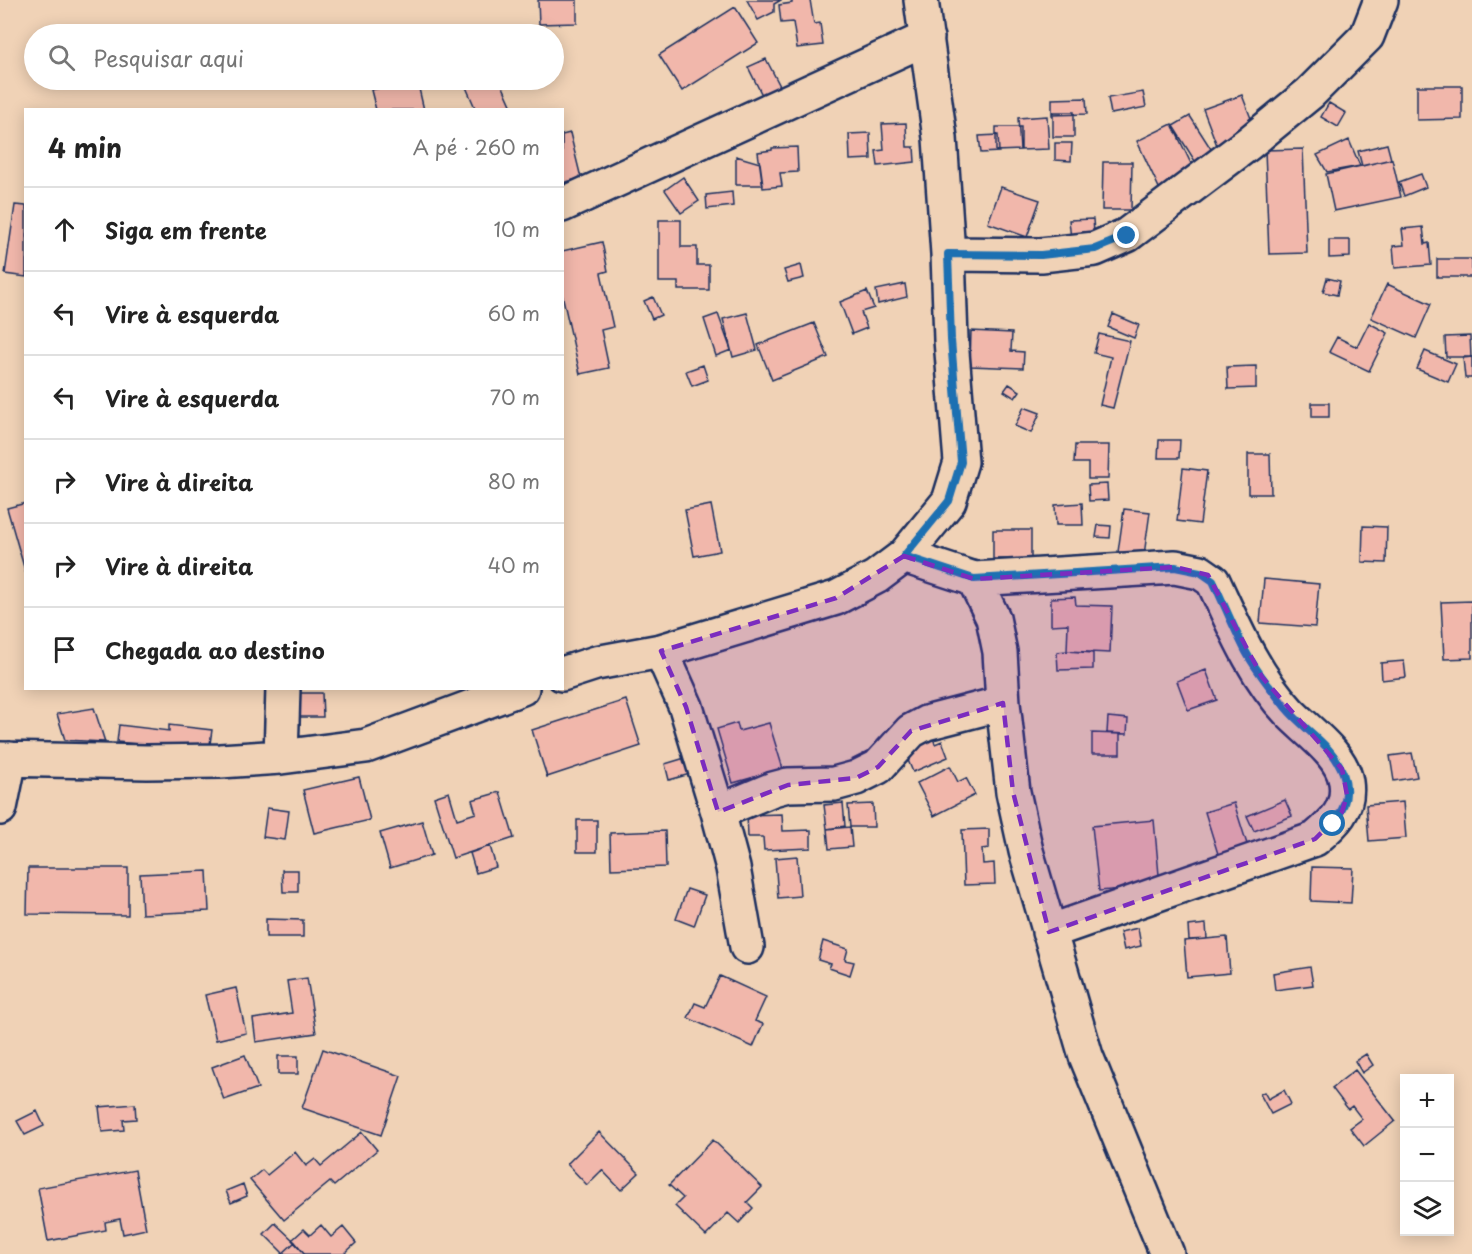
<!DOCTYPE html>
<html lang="pt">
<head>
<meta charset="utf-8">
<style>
	:root { --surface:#fff; --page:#f6f6f6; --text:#222; --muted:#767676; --line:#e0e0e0 }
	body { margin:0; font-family:"Playpen Sans",sans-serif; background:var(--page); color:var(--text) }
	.controls { position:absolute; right:18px; bottom:18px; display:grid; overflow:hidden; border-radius:0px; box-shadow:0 3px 15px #0003 }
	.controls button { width:54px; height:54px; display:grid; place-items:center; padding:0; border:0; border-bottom:2px solid var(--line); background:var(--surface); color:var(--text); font:30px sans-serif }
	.stop { position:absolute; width:18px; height:18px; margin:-14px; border:4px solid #1f6fb2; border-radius:50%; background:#fff }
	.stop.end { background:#1f6fb2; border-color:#fff; box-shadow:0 2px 6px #0008 }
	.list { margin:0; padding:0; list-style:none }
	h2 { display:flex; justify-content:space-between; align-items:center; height:78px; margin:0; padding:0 24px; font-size:26px }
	h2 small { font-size:20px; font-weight:400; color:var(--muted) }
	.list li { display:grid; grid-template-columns:39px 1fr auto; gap:18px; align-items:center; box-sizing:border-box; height:84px; padding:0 24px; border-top:2px solid var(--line) }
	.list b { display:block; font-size:22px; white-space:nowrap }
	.list em { font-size:20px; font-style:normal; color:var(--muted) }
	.icon { flex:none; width:33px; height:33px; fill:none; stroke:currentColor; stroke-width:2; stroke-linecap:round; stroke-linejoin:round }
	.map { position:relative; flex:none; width:1472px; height:1254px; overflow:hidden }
	.search { position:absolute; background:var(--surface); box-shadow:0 3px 15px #0003; left:24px; top:24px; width:540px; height:66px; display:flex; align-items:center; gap:15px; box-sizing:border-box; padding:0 21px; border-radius:33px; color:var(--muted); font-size:22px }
	.panel { position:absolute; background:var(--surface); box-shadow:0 3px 15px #0003; left:24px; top:108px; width:540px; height:582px; border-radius:0px }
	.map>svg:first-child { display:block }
</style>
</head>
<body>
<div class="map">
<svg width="1472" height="1254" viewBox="0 0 1472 1254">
	<rect width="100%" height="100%" fill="#f0d2b6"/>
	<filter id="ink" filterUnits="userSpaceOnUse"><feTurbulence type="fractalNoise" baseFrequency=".0167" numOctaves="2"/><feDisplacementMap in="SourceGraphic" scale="12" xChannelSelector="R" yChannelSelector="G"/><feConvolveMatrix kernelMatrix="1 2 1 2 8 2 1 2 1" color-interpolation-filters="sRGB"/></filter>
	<g filter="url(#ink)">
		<path fill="#f1b7ab" stroke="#1b2f5e" stroke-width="1.5" d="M538,0H577V23L539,24Z
			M747,0H781L774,4V12L758,20Z
			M792,0H810L814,24L820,23L823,45L797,48L793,22L781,23L779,5L792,3Z
			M735,7L758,43L682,91L659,55Z
			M766,59L782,90L764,99L748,67Z
			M417,80L424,110H376L371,90Z
			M483,80H500L512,107L506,110H476L466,87Z
			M1417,86H1462V119L1417,120Z
			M1143,92L1146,107L1111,114L1108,98Z
			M1242,95L1257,134L1218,148L1203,109Z
			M1086,98L1087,114L1052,115V99Z
			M1329,103L1346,113L1338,127L1321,117Z
			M1053,112H1074V137H1053Z
			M1047,116L1049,149L1020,150L1018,118Z
			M1190,116L1220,163L1203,174L1173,126Z
			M906,123L907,147H914L915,162L878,166L876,151L884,150L882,124Z
			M1172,124L1196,174L1160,190L1137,141Z
			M996,127H1021V150L996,151Z
			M570,133L581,178L562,183V135Z
			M870,133L871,159L850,160L849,134Z
			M998,135L999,152L981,153L979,136Z
			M1349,140L1360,166L1327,172L1317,155Z
			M1055,143H1072L1071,161L1055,160Z
			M1387,144L1391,159L1362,166L1358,151Z
			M797,147L798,172L780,173L782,186L763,188L758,152L772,150V148Z
			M1303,149L1307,253L1269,254L1265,150Z
			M736,156L760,163L763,185H736Z
			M1392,159L1401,197L1334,211L1326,174Z
			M1103,162H1132L1131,210H1102Z
			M1421,174L1426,187L1404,196L1399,182Z
			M683,177L699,201L681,213L665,190Z
			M1001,187L1040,200L1027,237L988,223Z
			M732,192L733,206L707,209L706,195Z
			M15,205L26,206V277L5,274Z
			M1093,219L1095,246L1072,249L1069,220Z
			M659,220H681V247H697V265H709V290H678V282H659Z
			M1423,227L1425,244L1429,243L1431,265L1395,268L1393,246L1404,245L1402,229Z
			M1329,240H1350V257L1329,258Z
			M602,242L608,271L601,273L613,327L601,330L609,368L580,374L562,294V251Z
			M1437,259H1472V277H1437Z
			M801,265L804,278L788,282L784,270Z
			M1327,278L1340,281L1337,295L1323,292Z
			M905,284L907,297L878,304L876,290Z
			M1387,284L1431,304L1416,338L1371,318Z
			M867,291L874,308L861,312L867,328L852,334L840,302Z
			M653,297L661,315L652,319L644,301Z
			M747,313L757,350L733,357L723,319Z
			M718,314L731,350L716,356L704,319Z
			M1113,314L1139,325L1134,338L1108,327Z
			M814,323L828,357L772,380L758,345Z
			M1369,323L1388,333L1369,371L1329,352L1337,337L1357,347Z
			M971,331L1012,333L1011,351L1024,352L1023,368L970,366Z
			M1099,334L1130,341L1113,408L1100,405L1111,357L1094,353Z
			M1470,336L1471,357H1446L1445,337Z
			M1425,351L1456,364L1448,382L1417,369Z
			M1472,357V378H1465L1463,358Z
			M703,365L708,380L692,386L686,371Z
			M1256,366V388L1228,389L1227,367Z
			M1009,384L1020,391L1015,398L1004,391Z
			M1312,403H1329V417H1312Z
			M1024,407L1040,413L1031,433L1015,426Z
			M1159,440H1180L1179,458H1158Z
			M1075,445H1109L1108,479H1088V463H1074Z
			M1248,454H1270L1271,494H1248Z
			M1183,468L1207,471L1200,524L1177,521Z
			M1107,484L1108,500L1089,501L1088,485Z
			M26,503V574L7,508Z
			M1082,503L1083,525H1056L1055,505Z
			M711,505L720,551L694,556L685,510Z
			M1124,509L1150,512L1144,555L1118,552Z
			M1098,525L1111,526L1110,538L1096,537Z
			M1363,526L1387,527L1386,563L1362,562Z
			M993,530H1031V559H993Z
			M1264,579L1319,584L1315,627L1260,623Z
			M1075,597L1076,605L1112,606L1110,653L1067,651L1068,624L1051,625V598Z
			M1472,601V658L1444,659L1441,602Z
			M1067,651L1093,653V669L1058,670L1057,652Z
			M1404,661L1406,677L1382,680L1381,663Z
			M1206,670L1217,700L1188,710L1177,681Z
			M298,693H322L323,717H298Z
			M626,700L641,746L547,777L532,730Z
			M94,708L105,742L65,740L57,714Z
			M1108,717L1128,719L1127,734L1107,733Z
			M737,723L739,731L769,723L783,769L733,783L717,729Z
			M119,725L169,731V725L212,730L209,751L117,742Z
			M1092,733L1120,734V754H1092Z
			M932,734L935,744L942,741L948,757L913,772L902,746Z
			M1412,753L1417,777L1394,781L1390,756Z
			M685,758L690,774L669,780L665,764Z
			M950,766L958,782L966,778L975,795L934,816L917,783Z
			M359,777L370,820L314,833L303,790Z
			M449,792L457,819L476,813L472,800L500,792L514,838L453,858L434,797Z
			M1285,800L1292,816L1254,831L1247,816Z
			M1403,802L1406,838L1369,841L1366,805Z
			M843,803L845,826L827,829L824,805Z
			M1234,803L1252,860L1223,870L1205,812Z
			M873,804L874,827H850L848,805Z
			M267,808L289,811L285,840L263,837Z
			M782,814L783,831L811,830V848L764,850L763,837H748L747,815Z
			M577,820H597V852H577Z
			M1154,820L1160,886L1099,891L1092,826Z
			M422,821L432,855L390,868L380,833Z
			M850,827L852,847L829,849L827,829Z
			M989,829V848L982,849L983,864L994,863L995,884L964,885L962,830Z
			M665,831L666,867L611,869L610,833Z
			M490,846L496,867L476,873L470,853Z
			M797,856L800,896L778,898L775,858Z
			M1312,867L1353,868L1351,903L1311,901Z
			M28,868H128V915L27,914Z
			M282,870H298V892H283Z
			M207,871L209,911L142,914L140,874Z
			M687,889L705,895L694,926L676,919Z
			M266,919L303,920V937H266Z
			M1206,924L1207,939L1189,940L1188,926Z
			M1138,928L1141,946L1124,950L1120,932Z
			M1227,937L1230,973L1187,977L1184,941Z
			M823,941L848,949L845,960L854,962L850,975L829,968L831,964L818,960Z
			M1310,967L1313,985L1275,990L1273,973Z
			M720,976L766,997L755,1021L763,1024L753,1047L688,1018L695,1003L705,1007Z
			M307,978L316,1033L256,1042L253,1019L292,1013L287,981Z
			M236,988L246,1033L216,1040L205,995Z
			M323,1049L401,1076L381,1135L302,1108Z
			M1366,1054L1373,1065L1362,1073L1355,1061Z
			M245,1055L258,1088L224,1100L212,1067Z
			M278,1056H298V1074H278Z
			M1355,1070L1395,1121L1364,1146L1350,1128L1362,1119L1352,1106L1348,1109L1332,1088Z
			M1284,1090L1291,1104L1271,1114L1260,1094L1264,1092L1268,1099Z
			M135,1104L136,1119L123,1120L124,1130L102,1132L99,1107Z
			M37,1111L44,1126L25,1135L17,1121Z
			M362,1132L377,1150L334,1186L330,1182L284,1220L250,1180L262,1170L267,1175L295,1152L306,1166L315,1159L321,1166Z
			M599,1132L639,1173L621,1190L602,1170L587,1185L567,1164Z
			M713,1140L762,1187L747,1202L753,1208L739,1223L728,1213L706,1236L675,1206L683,1198L669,1185Z
			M135,1170L146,1229L123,1234L120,1219L105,1222L106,1230L48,1241L38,1188Z
			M243,1184L247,1196L231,1203L226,1191Z
			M275,1223L295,1242L283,1253L264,1234Z
			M321,1225L331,1237L343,1227L356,1243L344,1254H305L292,1240L304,1229L310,1235Z
			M295,1242L305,1254H282Z"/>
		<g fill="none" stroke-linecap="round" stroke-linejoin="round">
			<g stroke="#1b2f5e" stroke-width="38">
				<path id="street" d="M562,205L927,38
					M948,254L1041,255L1095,249L1127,235L1249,143L1310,93L1367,36L1381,0
					M904,556L974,579L993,618L1000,652L1003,703L1013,792L1026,851L1086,1056L1167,1254
					M974,579L1175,567L1200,572L1213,581C1234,626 1254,675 1289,712C1307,731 1342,754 1346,782C1350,809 1334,823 1315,839L1049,932
					M661,651L686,707L718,812L733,868L747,947
					M562,674L596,663L661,651L836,598L876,577L904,556L949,501L961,462L951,340L948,254L940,138L921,0
					M281,757L283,688
					M0,759L147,762L220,761L281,757L366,746L522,688
					M0,808L10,759
					M718,812L773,789L788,785L834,784L856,778L878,767L911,731L926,723L1003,703"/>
			</g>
			<use href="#street" stroke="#f0d2b6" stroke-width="33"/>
		</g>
	</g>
	<g fill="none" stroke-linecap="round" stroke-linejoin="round" filter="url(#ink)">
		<path stroke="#1f6fb2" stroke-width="8" d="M1127,236L1095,249L1041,255L948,254L951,340L961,462L949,501L904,556L974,579L1175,567L1200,572L1213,581C1224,604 1234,629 1246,652C1257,672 1272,690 1286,708C1304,730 1333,745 1343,773C1350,792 1345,809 1333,824"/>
	</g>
	<path fill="#7b2cbf" fill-opacity="0.2" stroke="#7b2cbf" stroke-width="4.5" stroke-dasharray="12 8" stroke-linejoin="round" d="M904,556L974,579L1175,567L1208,575L1262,677L1342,769L1347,795L1342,812L1315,839L1049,932L1013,792L1003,703L911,731L878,767L856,778L788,785L718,812L686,707L661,651L836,598Z"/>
</svg>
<div class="controls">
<button>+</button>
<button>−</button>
<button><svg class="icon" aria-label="layers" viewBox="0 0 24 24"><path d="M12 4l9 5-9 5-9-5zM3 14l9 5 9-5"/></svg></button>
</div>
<div class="stop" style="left:1333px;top:824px"></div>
<div class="stop end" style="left:1127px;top:236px"></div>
<div class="search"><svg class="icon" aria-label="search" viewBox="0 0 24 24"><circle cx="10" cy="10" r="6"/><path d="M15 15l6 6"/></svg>Pesquisar aqui</div>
<section class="panel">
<h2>4 min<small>A pé · 260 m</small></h2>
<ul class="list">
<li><svg class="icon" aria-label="ahead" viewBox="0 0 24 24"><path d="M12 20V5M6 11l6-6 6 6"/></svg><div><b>Siga em frente</b></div><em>10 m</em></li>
<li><svg class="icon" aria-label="left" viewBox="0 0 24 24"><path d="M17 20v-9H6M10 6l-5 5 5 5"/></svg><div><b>Vire à esquerda</b></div><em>60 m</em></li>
<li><svg class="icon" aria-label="left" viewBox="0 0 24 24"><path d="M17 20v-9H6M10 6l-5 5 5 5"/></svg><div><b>Vire à esquerda</b></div><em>70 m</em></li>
<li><svg class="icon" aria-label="right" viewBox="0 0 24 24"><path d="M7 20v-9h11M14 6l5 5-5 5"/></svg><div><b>Vire à direita</b></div><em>80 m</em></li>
<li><svg class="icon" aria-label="right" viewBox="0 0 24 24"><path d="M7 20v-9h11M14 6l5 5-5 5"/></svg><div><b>Vire à direita</b></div><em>40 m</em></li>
<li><svg class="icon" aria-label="arrive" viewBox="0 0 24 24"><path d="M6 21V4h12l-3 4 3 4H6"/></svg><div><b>Chegada ao destino</b></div></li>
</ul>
</section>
</div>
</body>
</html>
